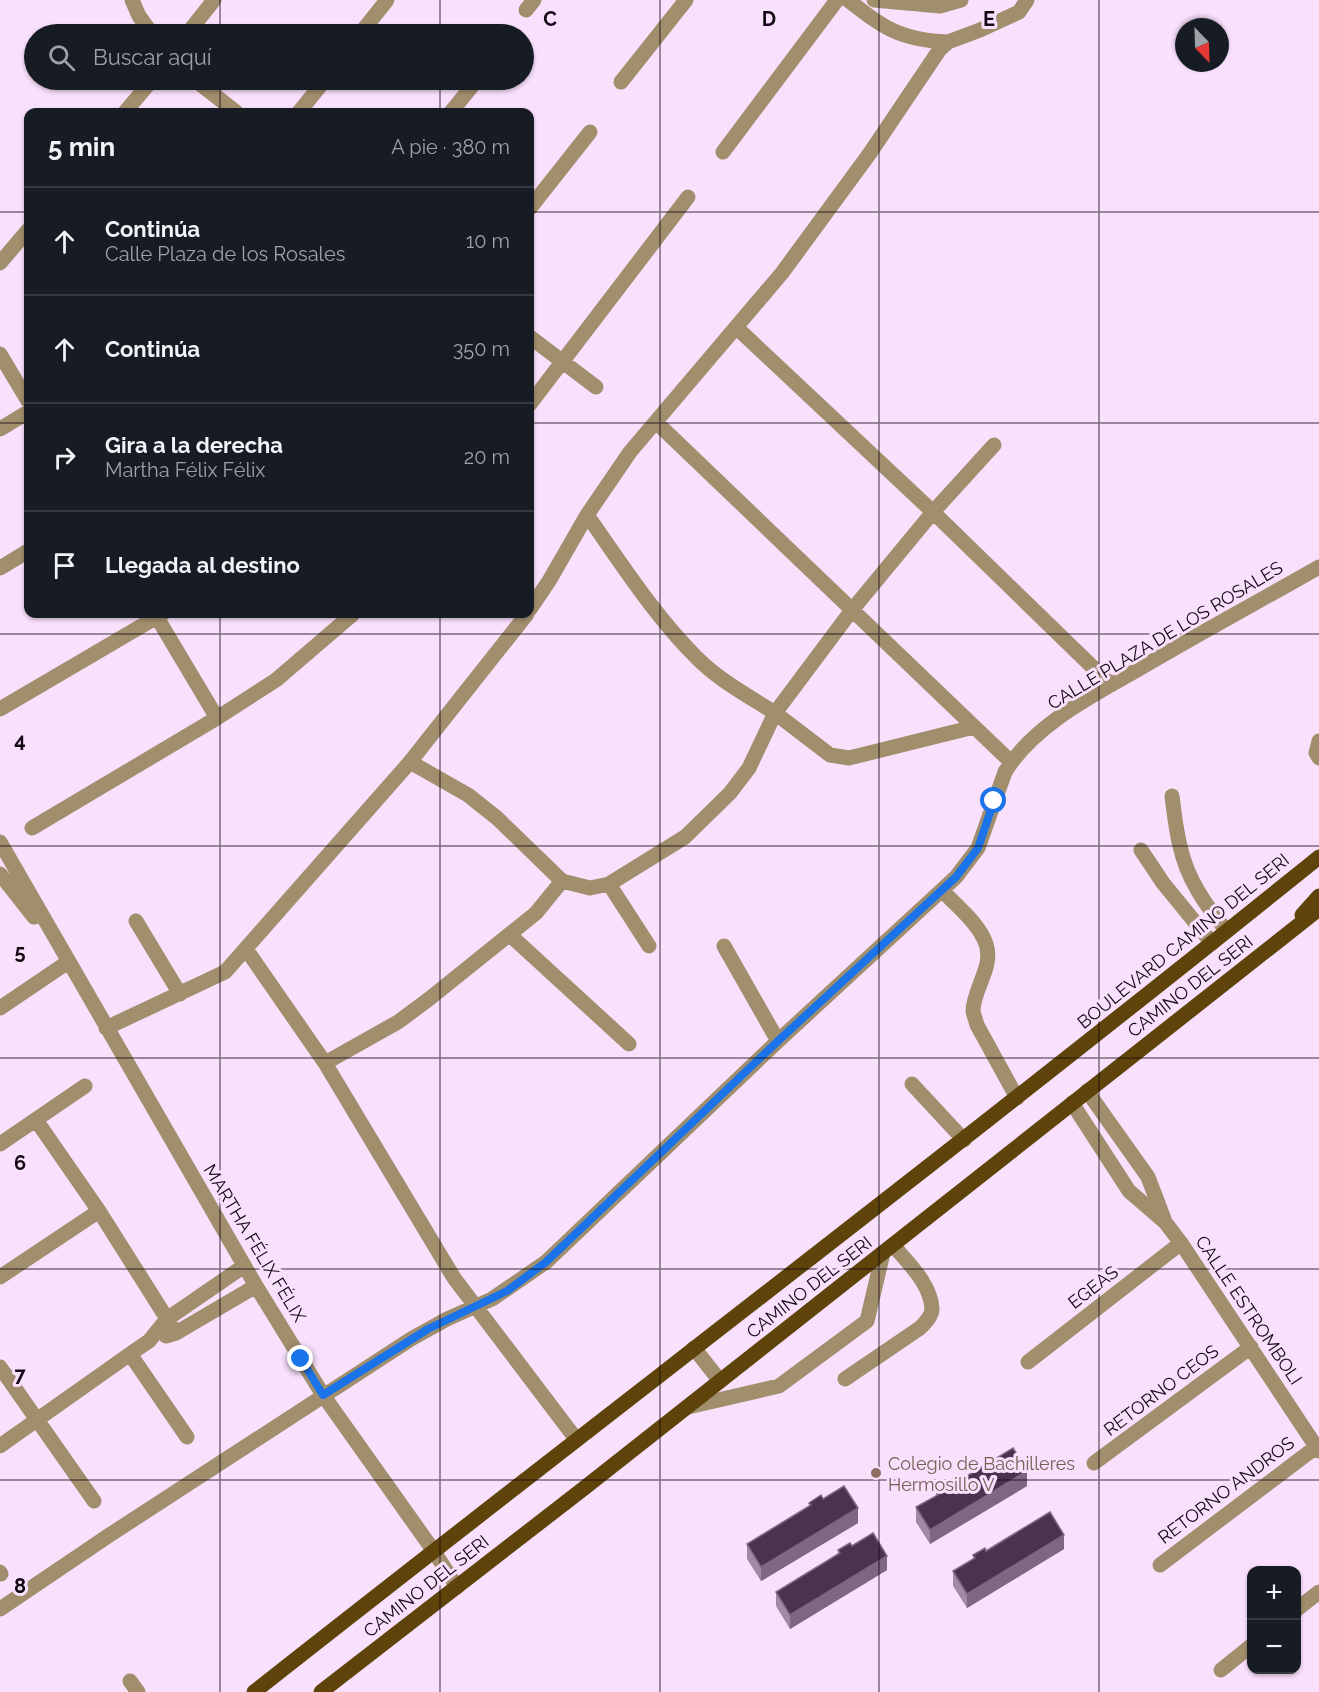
<!DOCTYPE html>
<html lang="es">
<head>
<meta charset="utf-8">
<style>
	:root { --surface:#171b24; --page:#20242c; --text:#f1f3f6; --muted:#9ea1a6; --line:#363941 }
	body { margin:0; font-family:Raleway,sans-serif; background:var(--page); color:var(--text) }
	.controls { position:absolute; right:18px; bottom:18px; display:grid; overflow:hidden; border-radius:12px; box-shadow:0 2px 4px #0004 }
	.controls button { width:54px; height:54px; display:grid; place-items:center; padding:0; border:0; border-bottom:2px solid var(--line); background:var(--surface); color:var(--text); font:30px sans-serif }
	.compass { position:absolute; left:1175px; top:18px; width:54px; height:54px; border-radius:50%; background:var(--surface); box-shadow:0 2px 4px #0004; rotate:157deg }
	.stop { position:absolute; width:18px; height:18px; margin:-14px; border:4px solid #1a73e8; border-radius:50%; background:#fff }
	.stop.end { background:#1a73e8; border-color:#fff; box-shadow:0 2px 6px #0008 }
	.list { margin:0; padding:0; list-style:none }
	h2 { display:flex; justify-content:space-between; align-items:center; height:78px; margin:0; padding:0 24px; font-size:26px }
	h2 small { font-size:20px; font-weight:400; color:var(--muted) }
	.list li { display:grid; grid-template-columns:39px 1fr auto; gap:18px; align-items:center; box-sizing:border-box; height:108px; padding:0 24px; border-top:2px solid var(--line) }
	.list b { display:block; font-size:22px; white-space:nowrap }
	.list p { margin:0; font-size:20px; white-space:nowrap; color:var(--muted) }
	.list em { font-size:20px; font-style:normal; color:var(--muted) }
	.icon { flex:none; width:33px; height:33px; fill:none; stroke:currentColor; stroke-width:2; stroke-linecap:round; stroke-linejoin:round }
	.map { position:relative; flex:none; width:1319px; height:1692px; overflow:hidden }
	.search { position:absolute; background:var(--surface); box-shadow:0 2px 4px #0004; left:24px; top:24px; width:510px; height:66px; display:flex; align-items:center; gap:15px; box-sizing:border-box; padding:0 21px; border-radius:33px; color:var(--muted); font-size:22px }
	.panel { position:absolute; background:var(--surface); box-shadow:0 2px 4px #0004; left:24px; top:108px; width:510px; height:510px; border-radius:12px }
	.map>svg:first-child { display:block }
</style>
</head>
<body>
<div class="map">
<svg width="1319" height="1692" viewBox="0 0 1319 1692">
	<rect width="100%" height="100%" fill="#f9e0fd"/>
	<g fill="none" stroke-linecap="round" stroke-linejoin="round">
		<path stroke="#a18e6d" stroke-width="15" d="M132,0L139,16L152,34
			M848,0C884,28 900,40 948,42
			M874,0L940,6L961,0
			M526,10L534,0
			M187,34L214,0
			M360,34L387,0
			M195,80L236,112
			M621,82L686,0
			M125,112L152,80
			M299,112L325,80
			M451,112L477,80
			M723,152L837,0
			M530,208L590,132
			M0,263L28,230
			M737,328L933,512L1111,685
			M530,337L596,387
			M0,354L28,401
			M530,404L688,197
			M657,423L1011,762
			M0,429L28,412
			M0,568L28,551
			M530,609L549,581L587,515L630,452L782,273L870,153L940,49L948,42L980,30L1019,12L1027,0
			M155,614L217,718
			M0,709L162,614
			M974,727L849,758L830,755L775,713L852,610L933,512L994,445
			M1319,741L1316,753L1319,758
			M1172,796C1174,813 1176,830 1180,846C1187,879 1206,906 1227,931
			M32,828L217,718L276,680L353,614
			M0,842L256,1286L323,1395L433,1550L457,1587
			M1141,850L1163,883L1212,943
			M0,874L34,917
			M562,881L590,888L609,884L685,837L730,793L749,768L775,713C750,697 717,679 696,657C654,615 621,563 587,515
			M609,884L649,946
			M942,890C956,906 979,923 986,944C994,967 973,989 973,1011C974,1016 976,1021 977,1025L1017,1098
			M136,921L180,994
			M510,935L629,1044
			M724,946L778,1041
			M246,949L325,1063L454,1278L576,1439
			M0,1008L68,962
			M106,1028L225,972L410,762L527,614
			M325,1063L398,1022L429,999L536,913L562,881L497,818L468,795L410,762
			M912,1084L964,1140
			M1087,1091L1148,1177L1164,1219
			M1072,1103L1129,1191L1165,1222L1181,1243L1319,1451
			M36,1120L99,1211L176,1333
			M0,1144L85,1086
			M0,1277L99,1211
			M166,1336L176,1333L256,1286
			M694,1348L720,1381
			M130,1354L187,1437
			M1028,1362L1181,1243
			M0,1367L94,1501
			M845,1379L920,1328C925,1323 932,1316 932,1309C931,1284 908,1263 893,1245
			M688,1407L779,1386L867,1321L883,1253
			M0,1446L130,1354L149,1341L167,1319L244,1266
			M1094,1463L1251,1347
			M1160,1565L1316,1447
			M0,1572L1,1574
			M0,1609L108,1536L411,1339L447,1319L492,1299L546,1262L778,1041L956,877L978,848L1005,772C1035,723 1096,694 1144,666C1202,632 1261,600 1319,567
			M1296,1610L1319,1592
			M1221,1670L1252,1645
			M130,1681L138,1692"/>
		<path stroke="#5e440a" stroke-width="15" d="M1302,915L1319,896
			M254,1692C608,1413 968,1140 1319,857
			M321,1692L583,1489L1319,909"/>
	</g>
	<path fill="#a28aa6" d="M1027,1486L930,1544L916,1522V1507L936,1496V1491L949,1487Z
		M823,1499L858,1523L761,1581L747,1559V1544L809,1506V1503Z
		M852,1546L887,1570L790,1629L776,1606V1592L838,1554V1550Z
		M1064,1549L967,1608L953,1586V1571L973,1559V1555L986,1551Z"/>
	<path fill="#7f6783" d="M1027,1471V1486L930,1544V1530Z
		M858,1508V1523L761,1581V1567Z
		M1064,1535V1549L967,1608V1594Z
		M887,1556V1570L790,1629V1615Z"/>
	<path fill="#4b334f" stroke="#7f6783" stroke-width="1.5" d="M1013,1448L1027,1471L930,1530L916,1507L938,1495L936,1491L948,1484L949,1487Z
		M844,1486L858,1508L761,1567L747,1544L811,1505L809,1503L821,1495L823,1499Z
		M1050,1512L1064,1535L967,1594L953,1571L975,1558L973,1555L985,1548L986,1551Z
		M873,1533L887,1556L790,1615L776,1592L840,1553L838,1550L850,1543L852,1546Z"/>
	<g fill="none" stroke-linecap="round" stroke-linejoin="round">
		<path stroke="#1a73e8" stroke-width="8" d="M301,1359L323,1395L428,1329L507,1291L546,1262L778,1041L956,877L978,848L994,801"/>
	</g>
	<path fill="none" stroke="#120913" stroke-width="1.5" stroke-opacity="0.55" d="M220,0V34M440,0V34M660,0V1692M879,0V1692M1099,0V1692M220,80V112M440,80V112M0,212H28M530,212H1319M0,423H28M530,423H1319M220,614V1692M440,614V1692M0,634H1319M0,846H1319M0,1058H1319M0,1269H1319M0,1480H1319"/>
	<circle fill="#8d6e63" stroke="#f9e0fd" stroke-width="2" cx="876" cy="1473" r="6"/>
	<g text-anchor="middle" dominant-baseline="central" stroke-width="6" stroke-linejoin="round" paint-order="stroke">
		<g font-size="18" fill="#120913" stroke="#f9e0fd">
			<text transform="translate(1165 635) rotate(-31)">CALLE PLAZA DE LOS ROSALES</text>
			<text transform="translate(1183 941) rotate(-39)">BOULEVARD CAMINO DEL SERI</text>
			<text transform="translate(1190 986) rotate(-38)">CAMINO DEL SERI</text>
			<text transform="translate(255 1243) rotate(59)">MARTHA FÉLIX FÉLIX</text>
			<text transform="translate(809 1287) rotate(-38)">CAMINO DEL SERI</text>
			<text transform="translate(1093 1287) rotate(-38)">EGEAS</text>
			<text transform="translate(1249 1310) rotate(56)">CALLE ESTROMBOLI</text>
			<text transform="translate(1161 1390) rotate(-37)">RETORNO CEOS</text>
			<text transform="translate(1226 1490) rotate(-37)">RETORNO ANDROS</text>
			<text transform="translate(426 1586) rotate(-38)">CAMINO DEL SERI</text>
		</g>
		<g font-size="18" fill="#785e54" stroke="#f9e0fd" text-anchor="start">
			<text x="888" y="1463">Colegio de Bachilleres<tspan x="888" dy="21">Hermosillo V</tspan></text>
		</g>
	</g>
	<g font-size="20" text-anchor="middle" font-weight="bold" fill="#120913" stroke="#f9e0fd" stroke-width="6" stroke-linejoin="round" paint-order="stroke">
		<text x="550" y="26">C</text>
		<text x="769" y="26">D</text>
		<text x="989" y="26">E</text>
		<text x="20" y="747">4</text>
		<text x="20" y="959">5</text>
		<text x="20" y="1170">6</text>
		<text x="20" y="1382">7</text>
		<text x="20" y="1593">8</text>
	</g>
</svg>
<div class="controls">
<button>+</button>
<button>−</button>
</div>
<svg class="compass" viewBox="-18 -18 36 36"><path d="M0-13l5 13h-10z" fill="#e53935"/><path d="M0 13l5-13h-10z" fill="#9ea1a6"/></svg>
<div class="stop" style="left:994px;top:801px"></div>
<div class="stop end" style="left:301px;top:1359px"></div>
<div class="search"><svg class="icon" aria-label="search" viewBox="0 0 24 24"><circle cx="10" cy="10" r="6"/><path d="M15 15l6 6"/></svg>Buscar aquí</div>
<section class="panel">
<h2>5 min<small>A pie · 380 m</small></h2>
<ul class="list">
<li><svg class="icon" aria-label="ahead" viewBox="0 0 24 24"><path d="M12 20V5M6 11l6-6 6 6"/></svg><div><b>Continúa</b><p>Calle Plaza de los Rosales</p></div><em>10 m</em></li>
<li><svg class="icon" aria-label="ahead" viewBox="0 0 24 24"><path d="M12 20V5M6 11l6-6 6 6"/></svg><div><b>Continúa</b></div><em>350 m</em></li>
<li><svg class="icon" aria-label="right" viewBox="0 0 24 24"><path d="M7 20v-9h11M14 6l5 5-5 5"/></svg><div><b>Gira a la derecha</b><p>Martha Félix Félix</p></div><em>20 m</em></li>
<li><svg class="icon" aria-label="arrive" viewBox="0 0 24 24"><path d="M6 21V4h12l-3 4 3 4H6"/></svg><div><b>Llegada al destino</b></div></li>
</ul>
</section>
</div>
</body>
</html>
